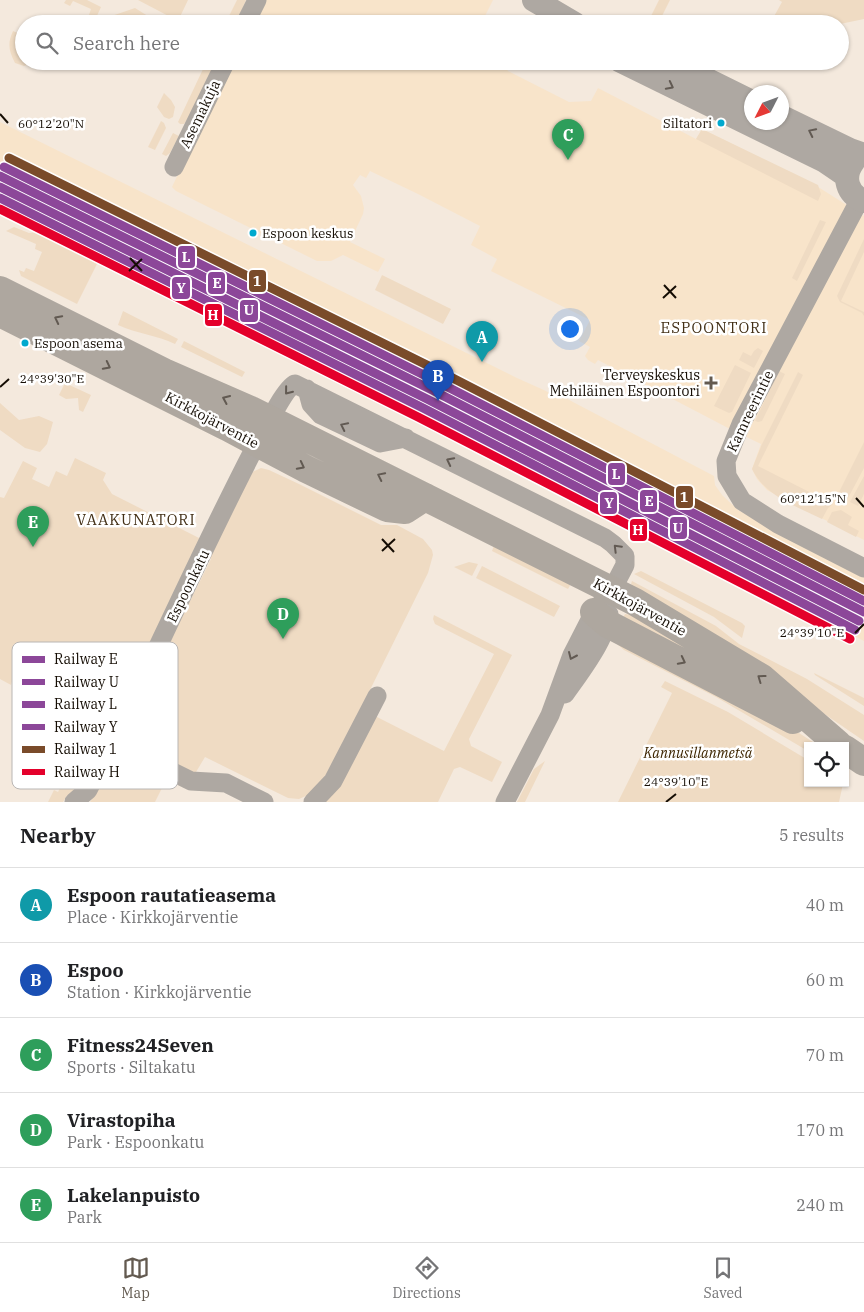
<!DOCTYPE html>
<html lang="en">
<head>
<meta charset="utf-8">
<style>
	:root { --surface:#fff; --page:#f6f6f6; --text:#202124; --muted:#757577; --line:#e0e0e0; --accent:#635a50 }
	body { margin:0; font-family:"IBM Plex Serif",serif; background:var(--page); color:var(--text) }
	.controls { position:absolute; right:15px; bottom:15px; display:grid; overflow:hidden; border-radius:0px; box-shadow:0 1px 4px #0004 }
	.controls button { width:45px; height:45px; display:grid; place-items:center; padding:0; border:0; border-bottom:1px solid var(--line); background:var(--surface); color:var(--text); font:25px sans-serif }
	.compass { position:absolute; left:744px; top:85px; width:45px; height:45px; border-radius:50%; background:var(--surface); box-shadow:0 1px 4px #0004; rotate:228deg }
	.you { position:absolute; left:569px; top:328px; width:18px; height:18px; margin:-12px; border:4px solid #fff; border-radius:50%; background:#1a73e8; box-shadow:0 0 0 8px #1a73e833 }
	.badge { display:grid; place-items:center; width:32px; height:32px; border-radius:50%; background:var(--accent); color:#fff; font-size:16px; font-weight:700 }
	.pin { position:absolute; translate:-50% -41px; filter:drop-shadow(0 1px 2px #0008) }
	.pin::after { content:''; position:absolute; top:26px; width:18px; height:15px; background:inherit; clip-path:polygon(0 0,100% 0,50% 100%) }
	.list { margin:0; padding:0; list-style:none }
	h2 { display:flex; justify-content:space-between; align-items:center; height:65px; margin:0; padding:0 20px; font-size:21px }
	h2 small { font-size:16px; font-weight:400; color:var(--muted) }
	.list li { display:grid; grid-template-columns:32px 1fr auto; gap:15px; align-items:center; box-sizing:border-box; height:75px; padding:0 20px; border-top:1px solid var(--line) }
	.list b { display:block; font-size:19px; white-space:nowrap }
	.list p { margin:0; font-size:16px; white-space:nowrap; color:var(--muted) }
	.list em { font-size:16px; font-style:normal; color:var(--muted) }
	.icon { flex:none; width:28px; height:28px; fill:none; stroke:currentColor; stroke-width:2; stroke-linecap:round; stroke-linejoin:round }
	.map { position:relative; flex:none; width:864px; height:802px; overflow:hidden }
	.search { position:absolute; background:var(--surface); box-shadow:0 1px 4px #0004; left:15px; right:15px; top:15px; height:55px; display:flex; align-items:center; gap:12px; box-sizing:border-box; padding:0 18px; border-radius:28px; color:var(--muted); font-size:19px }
	.sheet { height:440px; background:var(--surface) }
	nav { display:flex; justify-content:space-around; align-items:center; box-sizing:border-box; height:70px; border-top:1px solid var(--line); background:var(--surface); font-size:14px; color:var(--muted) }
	nav a { display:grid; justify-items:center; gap:2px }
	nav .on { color:var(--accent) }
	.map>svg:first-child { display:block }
</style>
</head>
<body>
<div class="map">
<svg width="864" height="802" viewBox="0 0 864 802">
	<rect width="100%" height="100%" fill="#f4e9dd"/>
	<path fill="#f8e4ca" d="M263,0H493L481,24H251Z
		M232,61H488L500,67L506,68L508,71L569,102L591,101L598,88L696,139L702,129L815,185L864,216V540L767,490L757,479L752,469L761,444L730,429L598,360L595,364L588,360L585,356L590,347L579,341L590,320L491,271L497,259L471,245L480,226L418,194L370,171L366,178L360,175L353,185L361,196L364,208L363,214L350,242L385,259L378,272L343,255L331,261H317L176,191L172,187Z
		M0,122L517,378L546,391L555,397L562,396L573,402L714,476L715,485L722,495L738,510L864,576V641L631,519L626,512L614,505L423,407L0,195Z"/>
	<path fill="#efdbc3" d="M66,0H87L101,7L96,18L89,15L91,9L73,1L70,6L64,3Z
		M138,0H188L178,21Z
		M237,0H246L236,24H225Z
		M659,0H670L660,20L668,24H647Z
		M779,0H864V19L840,24H819L804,16L801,24H770L766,22L768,19L772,20L782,2Z
		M135,8L151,18L154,24H107L100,20Z
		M13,31L24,36V61H37L24,66L15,63C9,51 7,44 13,31Z
		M204,67H208L212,71L189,117L184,124H180L178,122Z
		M164,93L171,100L175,107L173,117L169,119L164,117L157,107Z
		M161,121L164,123L166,128L155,150L148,147Z
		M702,129L818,185L821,194L818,201L696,139Z
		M173,133L179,136L170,153L166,156L162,154Z
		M820,220L826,222L797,281L792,278Z
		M14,227L29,233L37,232L98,262L77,304L21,276L19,270L24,272L26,268L34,271L42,252L35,249L36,244L6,231Z
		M864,239V252L841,301L864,312V316L862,313L840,302L837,296Z
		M382,275L451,309L443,324L375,290Z
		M200,309L261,338L259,344L198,313Z
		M123,311L178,339L175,344C157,335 137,334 118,325Z
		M184,341L245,372L242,377L181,347Z
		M758,348L763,351L754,368L739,360L743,352L751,356L754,351Z
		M735,365L751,373L732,412L729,413L714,406Z
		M779,371L785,374L762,421L758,422L755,421Z
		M798,372L803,375L758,466L833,504L828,508L822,519C796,506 766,497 752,469L762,444Z
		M65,383L91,395L83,412L79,410L78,398L66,399L59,395Z
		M0,403L19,420L39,416L53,422L47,444L40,452L25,448L0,430Z
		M864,442V468L847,500L838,494Z
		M75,458L106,473L103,480L112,494L203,540L95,754L110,762L115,758L121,757L167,778L155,802H90L92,799L76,790L66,797L63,802H48L54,790L58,792L60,788L63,789L74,769L71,767L77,754L73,752L97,704L20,666L14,674L11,685L0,679V497L4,498L23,461L37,468L32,479L49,487L56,471L67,476Z
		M261,468L269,470L299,484L381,525H397L423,539L432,550L433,555L428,573L363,704L338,762L308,795L299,799L288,798L205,757L193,777L133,747L123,736L211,559L208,552L250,473Z
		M864,476V494L858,506L850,502Z
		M841,510L852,517L848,525L859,531L856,537L827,522L832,512Z
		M495,543L572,582L568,589L492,551Z
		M469,562L478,564L472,576L454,567Z
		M482,566L560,606L554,617L476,578Z
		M641,571L742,623L745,626L742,638L714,617L634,574Z
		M632,581L716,626L739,644L807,679L864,715V741L709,635L633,588L631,584Z
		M625,614L634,615L728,674L623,618Z
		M434,615L512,655L469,739L471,746L502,762L492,782L460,767L454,769L438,802H323L375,717H377L444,751L494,654L435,624L433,619Z
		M618,640L762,709L819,746H808V751L716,697L624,650L617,644Z
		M814,673L864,698V706L815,675Z
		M665,681L728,712L808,760V783L843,784L839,802H618L672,693L661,687Z
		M545,761L525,802H517L534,769Z"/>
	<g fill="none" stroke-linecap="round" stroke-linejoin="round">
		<path stroke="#aea8a2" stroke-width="19" d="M245,24L257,0
			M174,167L226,61
			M860,199L741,424L726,461L727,476L742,501L778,524L864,568
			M307,389L311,404L321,415L380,443L406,438
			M565,694C580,673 606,639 609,614
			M112,742L191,781L226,783L264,802
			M74,802L88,790C145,679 195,563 253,451C260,439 284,388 295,384L605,538L613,544L625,556V565L612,590L594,612L572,655L550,715L505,802
			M313,802L333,781L377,696"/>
		<path stroke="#aea8a2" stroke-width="24" d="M534,0L575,24
			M621,61L825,161L847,176
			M669,61L752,102
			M782,117L850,150L864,155
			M853,162C842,177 847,194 864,201"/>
		<path stroke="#aea79f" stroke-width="28" d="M0,290L164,372L251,410L635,602L762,678L838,744
			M0,313L227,427L306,469L387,508L405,510L425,497
			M594,612L608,624L793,720
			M845,749L864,762"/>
		<g stroke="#fff" stroke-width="12">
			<path id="rail-1" d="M0,176L432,390L864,612"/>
		</g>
		<g stroke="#fff" stroke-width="12">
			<path id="rail-2" d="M0,187L427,399L859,621"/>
		</g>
		<g stroke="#fff" stroke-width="12">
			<path id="rail-3" d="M4,167L436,381L864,601"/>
		</g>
		<g stroke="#fff" stroke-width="12">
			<path id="rail-4" d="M0,198L423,408L855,630"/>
		</g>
		<g stroke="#fff" stroke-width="12">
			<path id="rail-5" d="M9,158L441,372L864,590"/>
		</g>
		<g stroke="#fff" stroke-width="12">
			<path id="rail-6" d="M0,209L418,417L850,639"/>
		</g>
		<use href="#rail-1" stroke="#8c4799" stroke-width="9"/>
		<use href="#rail-2" stroke="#8c4799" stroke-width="9"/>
		<use href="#rail-3" stroke="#8c4799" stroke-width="9"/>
		<use href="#rail-4" stroke="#8c4799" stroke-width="9"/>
		<use href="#rail-5" stroke="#7a4b2a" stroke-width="9"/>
		<use href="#rail-6" stroke="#e4002b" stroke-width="9"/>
	</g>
	<defs><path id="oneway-chevron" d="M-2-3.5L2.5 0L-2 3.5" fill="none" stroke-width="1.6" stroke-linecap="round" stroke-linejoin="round" transform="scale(1.25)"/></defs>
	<g stroke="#625a53">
		<use href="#oneway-chevron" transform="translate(670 86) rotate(27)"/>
		<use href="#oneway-chevron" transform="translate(812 132) rotate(-154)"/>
		<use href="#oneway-chevron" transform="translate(288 391) rotate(129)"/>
		<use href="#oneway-chevron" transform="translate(344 426) rotate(-154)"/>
		<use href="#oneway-chevron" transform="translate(450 461) rotate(-153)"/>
		<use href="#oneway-chevron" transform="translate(617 548) rotate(-135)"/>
		<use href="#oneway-chevron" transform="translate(572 656) rotate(114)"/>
	</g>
	<g stroke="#625a52">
		<use href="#oneway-chevron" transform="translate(58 319) rotate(-153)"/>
		<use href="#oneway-chevron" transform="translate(107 366) rotate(27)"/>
		<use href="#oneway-chevron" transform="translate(226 399) rotate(-156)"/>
		<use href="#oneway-chevron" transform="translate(301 466) rotate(27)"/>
		<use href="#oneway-chevron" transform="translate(381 476) rotate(-154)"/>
		<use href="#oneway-chevron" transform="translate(682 661) rotate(27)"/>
		<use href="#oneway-chevron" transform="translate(761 678) rotate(-144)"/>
	</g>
	<path fill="none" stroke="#150d04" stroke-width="2" d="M0,114L8,123M130,258L142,271M129,271L142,259M664,285L676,298M663,298L676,286M0,387L9,379M856,498L864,507M382,539L394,552M382,551L395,539M855,633L864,624M666,802L676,794"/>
	<g fill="#00a9ce" stroke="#fff" stroke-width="2">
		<circle cx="721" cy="123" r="4.5"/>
		<circle cx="253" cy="233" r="4.5"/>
		<circle cx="25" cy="343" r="4.5"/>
	</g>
	<path fill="#635a50" stroke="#fff" stroke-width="2" d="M708.5 375.5h5v5h5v5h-5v5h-5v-5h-5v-5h5z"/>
	<g text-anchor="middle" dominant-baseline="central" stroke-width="5" stroke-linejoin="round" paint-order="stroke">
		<g font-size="13" fill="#150d04" stroke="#fff" text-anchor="start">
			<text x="712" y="123" text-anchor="end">Siltatori</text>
			<text x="262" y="233">Espoon keskus</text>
			<text x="34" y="343">Espoon asema</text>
		</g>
		<g font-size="14" fill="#150d04" stroke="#fff">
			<text transform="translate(200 114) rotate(-64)">Asemakuja</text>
			<text transform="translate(750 411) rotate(-64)">Kamreerintie</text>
			<text transform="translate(212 420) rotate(28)">Kirkkojärventie</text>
			<text transform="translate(188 586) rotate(-64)">Espoonkatu</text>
			<text transform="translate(640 607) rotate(29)">Kirkkojärventie</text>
		</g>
		<g font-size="14" fill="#150d04" stroke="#fff" text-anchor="end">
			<text x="700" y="375">Terveyskeskus<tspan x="700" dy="16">Mehiläinen Espoontori</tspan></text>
		</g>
		<g font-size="14" font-style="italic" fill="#3d2500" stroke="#fff">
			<text x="698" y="753">Kannusillanmetsä</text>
		</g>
		<g font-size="15" letter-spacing="1" fill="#433017" stroke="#fff">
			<text x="714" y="327">ESPOONTORI</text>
			<text x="136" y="519">VAAKUNATORI</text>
		</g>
	</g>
	<rect x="12" y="642" width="166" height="147" rx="8" fill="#fff" stroke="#b9b6b4" stroke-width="1"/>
	<rect x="22" y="656" width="23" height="7" fill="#8c4799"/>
	<rect x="22" y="679" width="23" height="6" fill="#8c4799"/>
	<rect x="22" y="701" width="23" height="7" fill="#8c4799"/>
	<rect x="22" y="724" width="23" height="6" fill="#8c4799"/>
	<rect x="22" y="746" width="23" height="7" fill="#7a4b2a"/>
	<rect x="22" y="769" width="23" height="6" fill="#e4002b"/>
	<g font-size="14" fill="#150d04">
		<text x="54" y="664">Railway E</text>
		<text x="54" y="687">Railway U</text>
		<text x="54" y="709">Railway L</text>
		<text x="54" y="732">Railway Y</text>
		<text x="54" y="754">Railway 1</text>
		<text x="54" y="777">Railway H</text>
	</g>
	<g font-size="12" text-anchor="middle" fill="#150d04" stroke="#fff" stroke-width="5" stroke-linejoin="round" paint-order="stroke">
		<text x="51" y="128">60°12'20"N</text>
		<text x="52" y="383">24°39'30"E</text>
		<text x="813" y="503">60°12'15"N</text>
		<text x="812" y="637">24°39'10"E</text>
		<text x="676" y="786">24°39'10"E</text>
	</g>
	<g stroke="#fff" stroke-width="2">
		<rect x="177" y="245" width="19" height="24" rx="5" fill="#8c4799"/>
		<rect x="248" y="269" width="19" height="24" rx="5" fill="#7a4b2a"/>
		<rect x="207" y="271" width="19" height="24" rx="5" fill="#8c4799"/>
		<rect x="171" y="276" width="20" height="24" rx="5" fill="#8c4799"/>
		<rect x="239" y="299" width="20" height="24" rx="5" fill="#8c4799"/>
		<rect x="204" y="303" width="19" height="24" rx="5" fill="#e4002b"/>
		<rect x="607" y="462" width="19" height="24" rx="5" fill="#8c4799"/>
		<rect x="675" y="485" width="19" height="24" rx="5" fill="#7a4b2a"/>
		<rect x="639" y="489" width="19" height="24" rx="5" fill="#8c4799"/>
		<rect x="599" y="491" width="19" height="24" rx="5" fill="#8c4799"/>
		<rect x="669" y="516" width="19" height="24" rx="5" fill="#8c4799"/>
		<rect x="629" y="518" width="19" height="24" rx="5" fill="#e4002b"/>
	</g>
	<g font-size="14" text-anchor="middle" font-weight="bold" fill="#fff">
		<text x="186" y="262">L</text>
		<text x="257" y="286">1</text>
		<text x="217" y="288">E</text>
		<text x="181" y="293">Y</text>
		<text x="249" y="315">U</text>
		<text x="213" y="320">H</text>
		<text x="616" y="479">L</text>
		<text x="684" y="502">1</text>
		<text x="649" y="506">E</text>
		<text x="609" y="508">Y</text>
		<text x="678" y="533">U</text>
		<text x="638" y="535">H</text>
	</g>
</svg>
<div class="controls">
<button><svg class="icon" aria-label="locate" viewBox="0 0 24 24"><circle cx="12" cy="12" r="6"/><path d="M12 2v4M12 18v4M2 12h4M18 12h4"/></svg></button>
</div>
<svg class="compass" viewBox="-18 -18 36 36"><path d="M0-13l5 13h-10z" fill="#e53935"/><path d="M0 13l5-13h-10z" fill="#757577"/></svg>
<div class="you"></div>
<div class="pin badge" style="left:482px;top:362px;background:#0f9aa8">A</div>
<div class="pin badge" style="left:438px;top:401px;background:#1a4fb4">B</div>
<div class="pin badge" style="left:568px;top:160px;background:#2e9e5b">C</div>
<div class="pin badge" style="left:283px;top:639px;background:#2e9e5b">D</div>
<div class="pin badge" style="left:33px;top:547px;background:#2e9e5b">E</div>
<div class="search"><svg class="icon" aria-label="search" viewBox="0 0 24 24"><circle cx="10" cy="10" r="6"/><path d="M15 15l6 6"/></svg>Search here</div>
</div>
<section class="sheet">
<h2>Nearby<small>5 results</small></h2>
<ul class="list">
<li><span class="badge" style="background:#0f9aa8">A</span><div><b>Espoon rautatieasema</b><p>Place · Kirkkojärventie</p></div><em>40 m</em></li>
<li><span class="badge" style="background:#1a4fb4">B</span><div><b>Espoo</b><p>Station · Kirkkojärventie</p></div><em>60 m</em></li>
<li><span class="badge" style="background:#2e9e5b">C</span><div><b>Fitness24Seven</b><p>Sports · Siltakatu</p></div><em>70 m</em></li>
<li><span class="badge" style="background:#2e9e5b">D</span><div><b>Virastopiha</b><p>Park · Espoonkatu</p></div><em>170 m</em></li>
<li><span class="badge" style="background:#2e9e5b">E</span><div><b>Lakelanpuisto</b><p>Park</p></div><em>240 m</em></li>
</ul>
</section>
<nav>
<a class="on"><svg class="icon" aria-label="map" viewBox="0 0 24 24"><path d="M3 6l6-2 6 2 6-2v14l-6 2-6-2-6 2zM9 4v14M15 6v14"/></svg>Map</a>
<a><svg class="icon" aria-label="directions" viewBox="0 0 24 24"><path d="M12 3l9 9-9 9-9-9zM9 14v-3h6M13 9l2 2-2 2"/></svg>Directions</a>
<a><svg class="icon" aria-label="saved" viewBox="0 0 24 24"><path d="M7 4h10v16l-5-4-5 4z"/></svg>Saved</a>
</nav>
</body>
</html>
